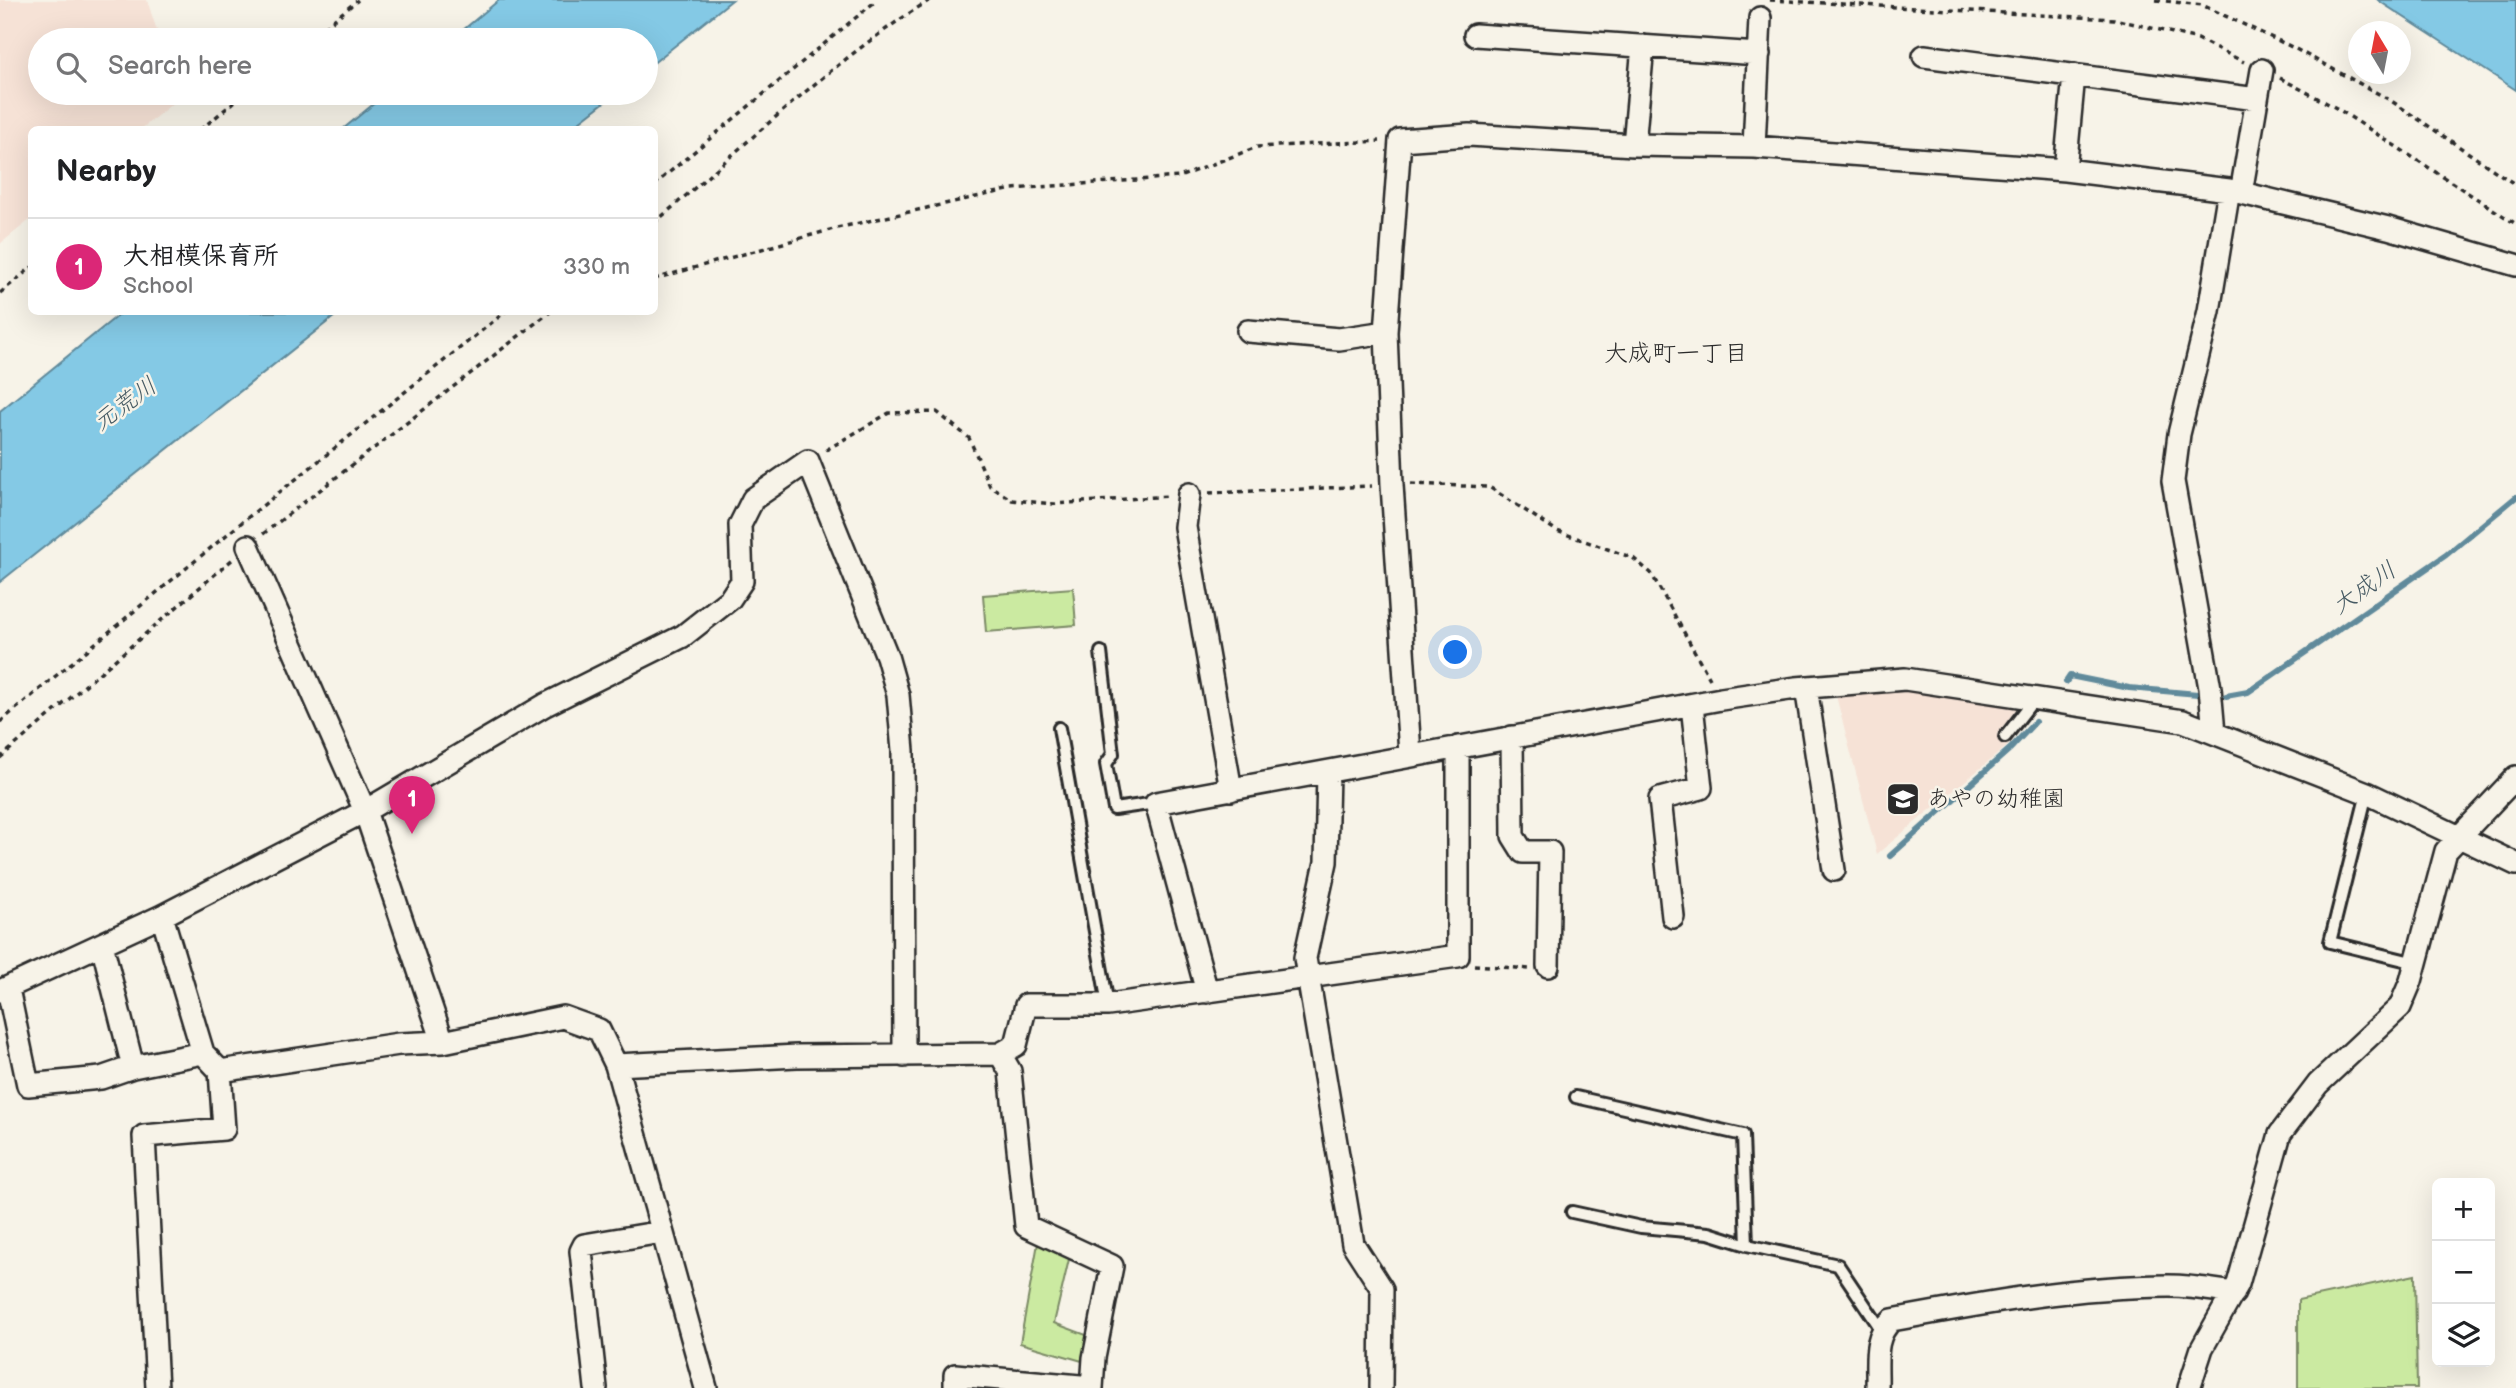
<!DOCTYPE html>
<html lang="en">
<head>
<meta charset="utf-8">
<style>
	:root { --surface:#fff; --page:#f2f2f2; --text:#202124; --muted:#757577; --line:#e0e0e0; --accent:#db2777 }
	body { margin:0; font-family:"Balsamiq Sans","Klee One",sans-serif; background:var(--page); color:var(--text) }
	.controls { position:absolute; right:21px; bottom:21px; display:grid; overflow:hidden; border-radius:10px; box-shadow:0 7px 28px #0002 }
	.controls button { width:63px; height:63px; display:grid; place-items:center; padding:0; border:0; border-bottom:2px solid var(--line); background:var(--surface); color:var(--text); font:35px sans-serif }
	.compass { position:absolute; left:2348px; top:21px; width:63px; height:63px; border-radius:50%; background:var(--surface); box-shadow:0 7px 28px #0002; rotate:350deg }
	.you { position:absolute; left:1456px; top:653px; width:24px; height:24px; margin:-18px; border:5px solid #fff; border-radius:50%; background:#1a73e8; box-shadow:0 0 0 10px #1a73e833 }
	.badge { display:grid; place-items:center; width:46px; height:46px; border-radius:50%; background:var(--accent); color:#fff; font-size:23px; font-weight:700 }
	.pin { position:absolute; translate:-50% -58px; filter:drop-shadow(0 2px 4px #0008) }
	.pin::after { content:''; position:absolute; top:37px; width:24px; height:21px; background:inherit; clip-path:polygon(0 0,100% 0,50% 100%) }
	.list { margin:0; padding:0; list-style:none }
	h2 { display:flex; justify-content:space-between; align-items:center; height:91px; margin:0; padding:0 28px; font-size:30px }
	h2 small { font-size:23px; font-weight:400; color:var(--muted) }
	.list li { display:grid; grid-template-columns:46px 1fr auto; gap:21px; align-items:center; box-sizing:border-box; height:98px; padding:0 28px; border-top:2px solid var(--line) }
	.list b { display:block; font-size:26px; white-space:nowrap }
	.list p { margin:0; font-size:23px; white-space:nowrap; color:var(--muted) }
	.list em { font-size:23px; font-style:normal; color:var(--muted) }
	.icon { flex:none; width:38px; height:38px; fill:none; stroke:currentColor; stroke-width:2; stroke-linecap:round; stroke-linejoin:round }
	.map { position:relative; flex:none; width:2516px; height:1388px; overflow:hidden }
	.search { position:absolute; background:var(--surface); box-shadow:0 7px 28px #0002; left:28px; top:28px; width:630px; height:77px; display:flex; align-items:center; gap:18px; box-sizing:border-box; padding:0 24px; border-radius:38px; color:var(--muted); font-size:26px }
	.panel { position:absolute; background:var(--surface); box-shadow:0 7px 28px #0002; left:28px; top:126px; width:630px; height:189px; border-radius:10px }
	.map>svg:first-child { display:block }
</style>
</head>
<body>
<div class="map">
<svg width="2516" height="1388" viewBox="0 0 2516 1388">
	<rect width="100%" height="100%" fill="#f7f3e8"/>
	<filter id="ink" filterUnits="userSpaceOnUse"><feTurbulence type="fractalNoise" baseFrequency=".0143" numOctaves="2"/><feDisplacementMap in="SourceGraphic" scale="14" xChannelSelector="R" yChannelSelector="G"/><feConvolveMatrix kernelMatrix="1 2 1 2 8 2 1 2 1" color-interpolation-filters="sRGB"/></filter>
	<g filter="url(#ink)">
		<path fill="#f6e2d6" d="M0,0H147L160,40H40V93H176L178,99L141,129L32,130L31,219L0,244Z
			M1885,690L1937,691L2018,707L1997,734L2011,743L1877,854L1836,696Z"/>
		<path fill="#cbeaa1" stroke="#7b8a66" stroke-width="2" d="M1073,588L1076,625L986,632L983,595Z
			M1038,1243L1070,1255L1054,1323L1089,1336L1082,1361L1020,1343Z
			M2415,1275L2417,1388H2298V1300Z"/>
		<path fill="#84c9e5" stroke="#608a9b" stroke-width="2" d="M499,0H732L646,69V40H451Z
			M2378,0H2516V90L2379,1Z
			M387,93H616L570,129H343Z
			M122,312H340L0,582V411Z"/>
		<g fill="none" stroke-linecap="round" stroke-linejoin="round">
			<path stroke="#608a9b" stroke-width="6" d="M2066,682L2070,676L2129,688L2198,694
				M2226,696L2248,692L2446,555L2516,497
				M1890,856L2011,748L2035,722"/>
			<g stroke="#2b2b2b" stroke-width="16">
				<path id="lane" d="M1101,652L1113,754L1106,764L1114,809L1156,803
					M1059,728L1108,1005
					M2005,737L2029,706L2030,696
					M2367,793L2330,942L2416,963
					M1576,1097L1743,1135L1747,1245
					M1572,1212L1641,1227L1709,1233L1747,1245L1838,1265L1881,1329"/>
			</g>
			<g stroke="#2b2b2b" stroke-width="26">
				<path id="street" d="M1475,35L1759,54
					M1924,56L2257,99
					M1634,145L1643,46
					M1754,147L1760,18
					M2065,170L2074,75
					M2241,193L2262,70
					M1248,331L1339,339L1386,332
					M1189,494L1185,527L1231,790
					M248,546L365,811L443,1042L563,1017L599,1030L616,1065L706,1388
					M1806,687L1834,870
					M2214,733L2210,688L2173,481L2179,434L2209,311L2229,190
					M1512,737L1513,836L1523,852H1550L1548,966
					M1410,754L1392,485L1386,332L1400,140L1469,135L1634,145L1754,147L2065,170L2229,190L2388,228L2516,265
					M1328,772L1326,862L1305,958L1353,1244L1382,1289L1381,1388
					M162,916L203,1053L220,1071L399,1044L443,1042
					M1673,917L1660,799L1701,788L1692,705
					M102,944L133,1067
					M8,989L28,1085L101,1078L133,1067L203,1053
					M0,991L162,916L365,811L545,705L683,636L730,599L742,581L740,525L753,499L808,461L887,656L898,695L903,751L904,1056
					M1207,992L1156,803L1721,699L1796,688L1905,679L2183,721L2367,793L2516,864
					M1000,1054L1010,1071L1026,1226L1112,1266L1094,1358L1092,1388
					M616,1065L797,1056L1000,1054L1016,1045L1026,1005H1108L1458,956V747
					M157,1388L144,1136L224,1129L220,1071
					M596,1388L581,1251L584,1245L662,1232
					M955,1388V1375L1092,1387
					M1877,1388C1878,1363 1872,1337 1892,1320C1984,1303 2076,1286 2169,1286C2191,1286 2213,1290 2234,1293
					M2189,1388L2202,1348L2238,1284L2280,1134L2318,1084L2400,1007L2411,981L2446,851L2516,777"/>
			</g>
			<path stroke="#2b2b2b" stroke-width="3.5" stroke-dasharray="5 5" stroke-linecap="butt" d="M1770,0L2114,19L2198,39L2244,62
				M2156,0L2202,5L2294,48L2390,100L2516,185
				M309,40L358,0
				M2280,78L2338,109L2516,224
				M200,130L245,93
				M654,185L877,0
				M654,223C744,147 830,62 930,0
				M654,279L837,228L1012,189L1179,177L1257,147L1380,141
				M0,293L32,267
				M826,450L889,413L937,412L969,438L990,486L1012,500L1055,504L1169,496
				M1411,484L1489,487L1557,531L1633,558L1651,573L1710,679
				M1209,493L1372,486
				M263,534L550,312
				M0,722L241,523L505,312
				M0,758L233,559
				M1474,965L1530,969"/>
			<use href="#lane" stroke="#f7f3e8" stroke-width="10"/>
			<use href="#street" stroke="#f7f3e8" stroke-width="21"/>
		</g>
	</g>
	<defs>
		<g id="school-square" transform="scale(1.75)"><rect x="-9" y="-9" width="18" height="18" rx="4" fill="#2b2b2b" stroke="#f7f3e8"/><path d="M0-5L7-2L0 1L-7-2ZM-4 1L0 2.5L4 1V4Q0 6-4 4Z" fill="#fff"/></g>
	</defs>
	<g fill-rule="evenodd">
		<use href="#school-square" x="1903" y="799"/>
	</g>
	<g text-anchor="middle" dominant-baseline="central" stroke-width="5" stroke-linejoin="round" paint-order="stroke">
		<g font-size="23" fill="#2b2b2b" stroke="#f7f3e8" text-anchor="start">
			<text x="1927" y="799">あやの幼稚園</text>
		</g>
		<g font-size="24" fill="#2b2b2b" stroke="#f7f3e8">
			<text x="1676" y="353">大成町一丁目</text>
		</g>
		<g font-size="24" font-style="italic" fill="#465a63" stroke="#f7f3e8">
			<text transform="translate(125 404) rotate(-36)">元荒川</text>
			<text transform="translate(2364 588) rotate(-35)">大成川</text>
		</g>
	</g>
</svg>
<div class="controls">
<button>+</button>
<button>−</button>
<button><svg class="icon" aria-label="layers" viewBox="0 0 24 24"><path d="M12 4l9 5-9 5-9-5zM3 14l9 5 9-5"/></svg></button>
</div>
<svg class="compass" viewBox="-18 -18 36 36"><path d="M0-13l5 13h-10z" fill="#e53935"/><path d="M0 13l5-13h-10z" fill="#757577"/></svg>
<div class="you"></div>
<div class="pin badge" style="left:412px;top:834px">1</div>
<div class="search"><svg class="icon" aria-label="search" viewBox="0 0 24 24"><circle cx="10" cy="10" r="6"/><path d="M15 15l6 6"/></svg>Search here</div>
<section class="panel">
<h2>Nearby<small></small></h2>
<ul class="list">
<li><span class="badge">1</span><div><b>大相模保育所</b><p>School</p></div><em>330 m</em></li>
</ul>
</section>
</div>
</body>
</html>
